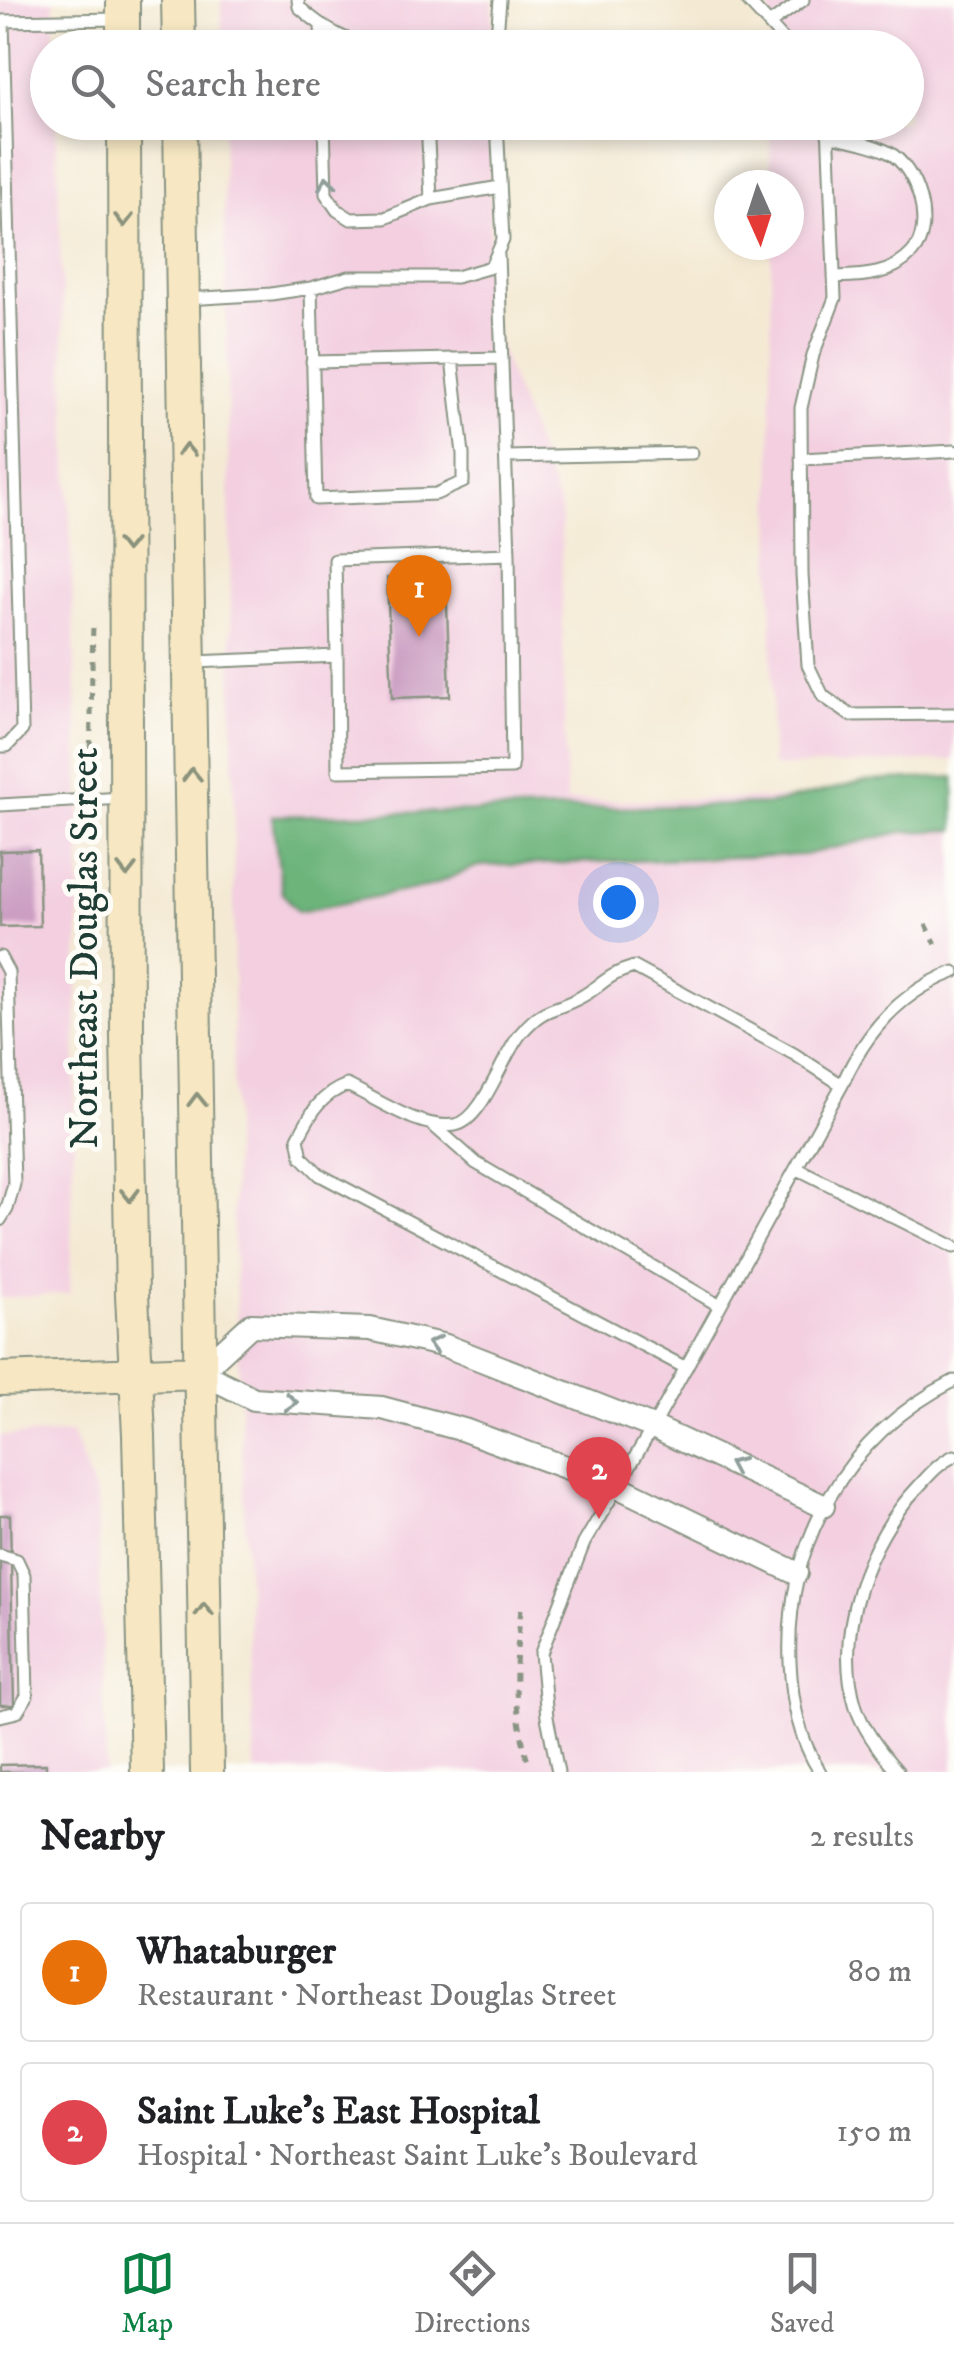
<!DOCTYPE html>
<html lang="en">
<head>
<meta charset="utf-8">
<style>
	:root { --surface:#fff; --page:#f2f2f2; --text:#202124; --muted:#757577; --line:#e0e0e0; --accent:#0b8043 }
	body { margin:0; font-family:"IM FELL DW Pica",serif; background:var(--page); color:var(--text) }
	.compass { position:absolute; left:714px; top:170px; width:90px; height:90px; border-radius:50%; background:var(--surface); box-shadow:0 5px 15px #0003; rotate:177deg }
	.you { position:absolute; left:618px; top:902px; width:35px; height:35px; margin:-25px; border:8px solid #fff; border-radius:50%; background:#1a73e8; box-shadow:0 0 0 15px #1a73e833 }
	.badge { display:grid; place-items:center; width:65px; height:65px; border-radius:50%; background:var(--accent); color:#fff; font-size:32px; font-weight:700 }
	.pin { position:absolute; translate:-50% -82px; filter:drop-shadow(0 2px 5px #0008) }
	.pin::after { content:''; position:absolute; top:52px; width:35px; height:30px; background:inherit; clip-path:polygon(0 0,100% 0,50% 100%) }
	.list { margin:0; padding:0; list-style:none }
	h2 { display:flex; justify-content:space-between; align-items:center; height:130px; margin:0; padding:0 40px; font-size:42px }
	h2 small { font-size:32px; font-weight:400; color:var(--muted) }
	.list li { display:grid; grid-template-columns:65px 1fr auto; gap:30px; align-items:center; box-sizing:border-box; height:140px; margin:0 20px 20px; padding:0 20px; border:2px solid var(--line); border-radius:10px }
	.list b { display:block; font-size:38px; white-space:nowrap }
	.list p { margin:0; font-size:32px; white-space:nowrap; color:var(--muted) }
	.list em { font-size:32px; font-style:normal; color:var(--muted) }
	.icon { flex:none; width:55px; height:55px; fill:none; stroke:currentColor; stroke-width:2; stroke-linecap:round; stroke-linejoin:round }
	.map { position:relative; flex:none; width:954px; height:1772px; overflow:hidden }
	.search { position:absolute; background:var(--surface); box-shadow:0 5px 15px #0003; left:30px; right:30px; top:30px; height:110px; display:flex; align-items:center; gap:25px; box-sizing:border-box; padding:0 35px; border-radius:55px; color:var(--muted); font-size:38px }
	.sheet { height:450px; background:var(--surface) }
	nav { display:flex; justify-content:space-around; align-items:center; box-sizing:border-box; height:140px; border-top:2px solid var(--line); background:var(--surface); font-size:28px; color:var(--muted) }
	nav a { display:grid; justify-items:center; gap:5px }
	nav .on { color:var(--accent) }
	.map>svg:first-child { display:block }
</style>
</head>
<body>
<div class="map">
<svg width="954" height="1772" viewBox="0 0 954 1772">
	<rect width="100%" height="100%" fill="#fdfcf7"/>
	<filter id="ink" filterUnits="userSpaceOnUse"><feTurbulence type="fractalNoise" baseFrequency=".01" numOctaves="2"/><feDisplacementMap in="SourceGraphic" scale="20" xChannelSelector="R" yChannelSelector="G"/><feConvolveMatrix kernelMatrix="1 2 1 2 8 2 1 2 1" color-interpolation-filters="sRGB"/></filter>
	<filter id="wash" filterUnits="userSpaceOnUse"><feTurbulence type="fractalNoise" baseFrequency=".0048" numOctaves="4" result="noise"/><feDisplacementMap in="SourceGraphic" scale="40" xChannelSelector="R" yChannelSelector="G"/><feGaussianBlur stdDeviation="2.25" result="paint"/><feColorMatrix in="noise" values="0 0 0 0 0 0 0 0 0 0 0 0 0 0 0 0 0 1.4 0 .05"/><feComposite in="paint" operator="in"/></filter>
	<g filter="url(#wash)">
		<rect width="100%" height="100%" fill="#f4ead4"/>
		<path fill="#f3cfe0" d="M0,0H54V47L48,48V122L56,123L81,832L70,1293L0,1298Z
			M221,0H493V47H222Z
			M770,0H954V760L772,767L771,245H789V185H770V123L906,122V48L770,47Z
			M223,123H491L489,319L561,510L566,801L954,796V1772H255L233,1227L234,806Z
			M72,1433L97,1500L106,1772H0V1436Z"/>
		<path fill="#6cb47a" stroke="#467857" stroke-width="2.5" d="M954,777V830L901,832L804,855L478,866L430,886L298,912L282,892L272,816L771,804L866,781Z"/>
		<g id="blocks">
			<path fill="#cb9ec2" d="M446,575L450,696L392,698L387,578Z
				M38,850L40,926L0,927V851Z
				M0,1515H10L14,1705H0Z
				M46,1764V1772H0V1765Z"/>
		</g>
	</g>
	<g filter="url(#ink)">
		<use href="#blocks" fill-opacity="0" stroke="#8a9484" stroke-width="2.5"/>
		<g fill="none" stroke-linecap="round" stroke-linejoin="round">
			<g stroke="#8a9484" stroke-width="15">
				<path id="lane" d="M298,0L299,7C321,27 348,44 379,48
					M747,0L791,48
					M0,21L121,19
					M769,24L803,0
					M321,27L322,48
					M477,48L496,46
					M496,48L500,0
					M324,122L326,194L337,210L351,219L385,218L431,199L500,187
					M427,122L431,199
					M828,122L835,298L813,355L801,408L802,575L808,665L823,696L850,715L954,714
					M828,135C846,140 871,143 888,152C917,167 936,227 912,253C891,276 862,276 834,277
					M498,255L509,554
					M311,288L316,499L436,494L463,482V454L452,359
					M186,299L271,294L311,288L349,277H456L491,267L503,240L497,122
					M312,362L502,358
					M506,457L692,453
					M801,459L954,451
					M194,662L337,656L338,771L512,768L509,554L335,560L337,656
					M0,746H7L22,730L3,21
					M0,805L123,798
					M0,957L8,972L14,1184L7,1209L0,1220
					M434,1126L476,1163L720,1306
					M796,1168L954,1247
					M686,1368L320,1175L302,1157L298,1138C311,1113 320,1095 347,1085C379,1100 420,1130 455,1125C483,1121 503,1053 522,1032C545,1005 554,1012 581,997C604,984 606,975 634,967L794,1054L842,1085
					M0,1555L17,1560L24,1575L27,1696L17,1712L0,1716
					M558,1772L547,1717L541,1653L584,1543L653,1427L842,1085C865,1033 900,992 954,972
					M820,1772C799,1739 792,1702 790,1662C785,1543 846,1435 954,1381
					M898,1772C883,1755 863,1729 856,1707C833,1633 867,1540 919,1486C930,1474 939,1463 954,1456"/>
			</g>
			<g stroke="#8a9484" stroke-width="26">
				<path id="street" d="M796,1573L617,1486L464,1430L382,1408L254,1399L200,1372L251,1325L370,1329L446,1346L653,1427L823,1506"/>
			</g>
			<g stroke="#8a9484" stroke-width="36">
				<path id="secondary" d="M123,0V48
					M178,0L179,48
					M124,122L127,1036L132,1295L139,1435L147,1772
					M180,122L207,1772
					M0,1379L200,1372"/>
			</g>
			<path stroke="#8a9484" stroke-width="5" stroke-dasharray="8 8" stroke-linecap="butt" d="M90,764L93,622
				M926,924L936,944
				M521,1609C514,1672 512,1704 529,1766"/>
			<use href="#lane" stroke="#fff" stroke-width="11"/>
			<use href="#street" stroke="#fff" stroke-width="22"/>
			<use href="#secondary" stroke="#f7e8c3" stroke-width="32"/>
		</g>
		<defs><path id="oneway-chevron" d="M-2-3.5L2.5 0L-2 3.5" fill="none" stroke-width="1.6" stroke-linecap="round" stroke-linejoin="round" transform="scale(2.5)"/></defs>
		<g stroke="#8f9e9a">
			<use href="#oneway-chevron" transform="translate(327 183) rotate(-98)"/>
			<use href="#oneway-chevron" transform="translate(434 1344) rotate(-166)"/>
			<use href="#oneway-chevron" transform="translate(291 1402) rotate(4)"/>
			<use href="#oneway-chevron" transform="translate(735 1465) rotate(-156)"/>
		</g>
		<g stroke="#8b927c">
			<use href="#oneway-chevron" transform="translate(124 220) rotate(90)"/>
			<use href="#oneway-chevron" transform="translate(186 450) rotate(-91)"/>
			<use href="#oneway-chevron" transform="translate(126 545) rotate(90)"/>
			<use href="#oneway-chevron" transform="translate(192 775) rotate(-91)"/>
			<use href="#oneway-chevron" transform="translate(127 870) rotate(90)"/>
			<use href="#oneway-chevron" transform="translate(197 1100) rotate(-91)"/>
			<use href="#oneway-chevron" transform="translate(130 1195) rotate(89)"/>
			<use href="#oneway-chevron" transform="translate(204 1610) rotate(-91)"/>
		</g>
	</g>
	<g text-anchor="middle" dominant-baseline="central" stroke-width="10" stroke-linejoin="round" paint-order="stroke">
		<g font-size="40" fill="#1f3d34" stroke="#fdfcf7">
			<text transform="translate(86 948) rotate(-90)">Northeast Douglas Street</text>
		</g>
	</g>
</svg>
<svg class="compass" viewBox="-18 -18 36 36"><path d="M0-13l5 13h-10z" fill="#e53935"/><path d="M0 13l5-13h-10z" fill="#757577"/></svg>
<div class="you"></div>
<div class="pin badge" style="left:419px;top:637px;background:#e8710a">1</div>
<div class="pin badge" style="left:599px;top:1519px;background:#e0444e">2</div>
<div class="search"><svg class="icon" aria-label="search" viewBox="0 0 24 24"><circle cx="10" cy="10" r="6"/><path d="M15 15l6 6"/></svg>Search here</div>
</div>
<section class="sheet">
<h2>Nearby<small>2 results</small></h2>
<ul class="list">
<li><span class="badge" style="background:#e8710a">1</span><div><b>Whataburger</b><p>Restaurant · Northeast Douglas Street</p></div><em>80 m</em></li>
<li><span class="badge" style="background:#e0444e">2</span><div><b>Saint Luke's East Hospital</b><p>Hospital · Northeast Saint Luke's Boulevard</p></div><em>150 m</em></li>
</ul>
</section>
<nav>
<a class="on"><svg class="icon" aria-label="map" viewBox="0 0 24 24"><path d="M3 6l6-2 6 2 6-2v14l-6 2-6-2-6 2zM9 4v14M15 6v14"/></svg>Map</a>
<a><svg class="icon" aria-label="directions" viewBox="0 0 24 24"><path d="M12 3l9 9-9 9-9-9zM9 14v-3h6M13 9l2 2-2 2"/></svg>Directions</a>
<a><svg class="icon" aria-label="saved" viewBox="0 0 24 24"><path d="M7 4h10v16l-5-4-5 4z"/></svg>Saved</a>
</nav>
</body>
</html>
